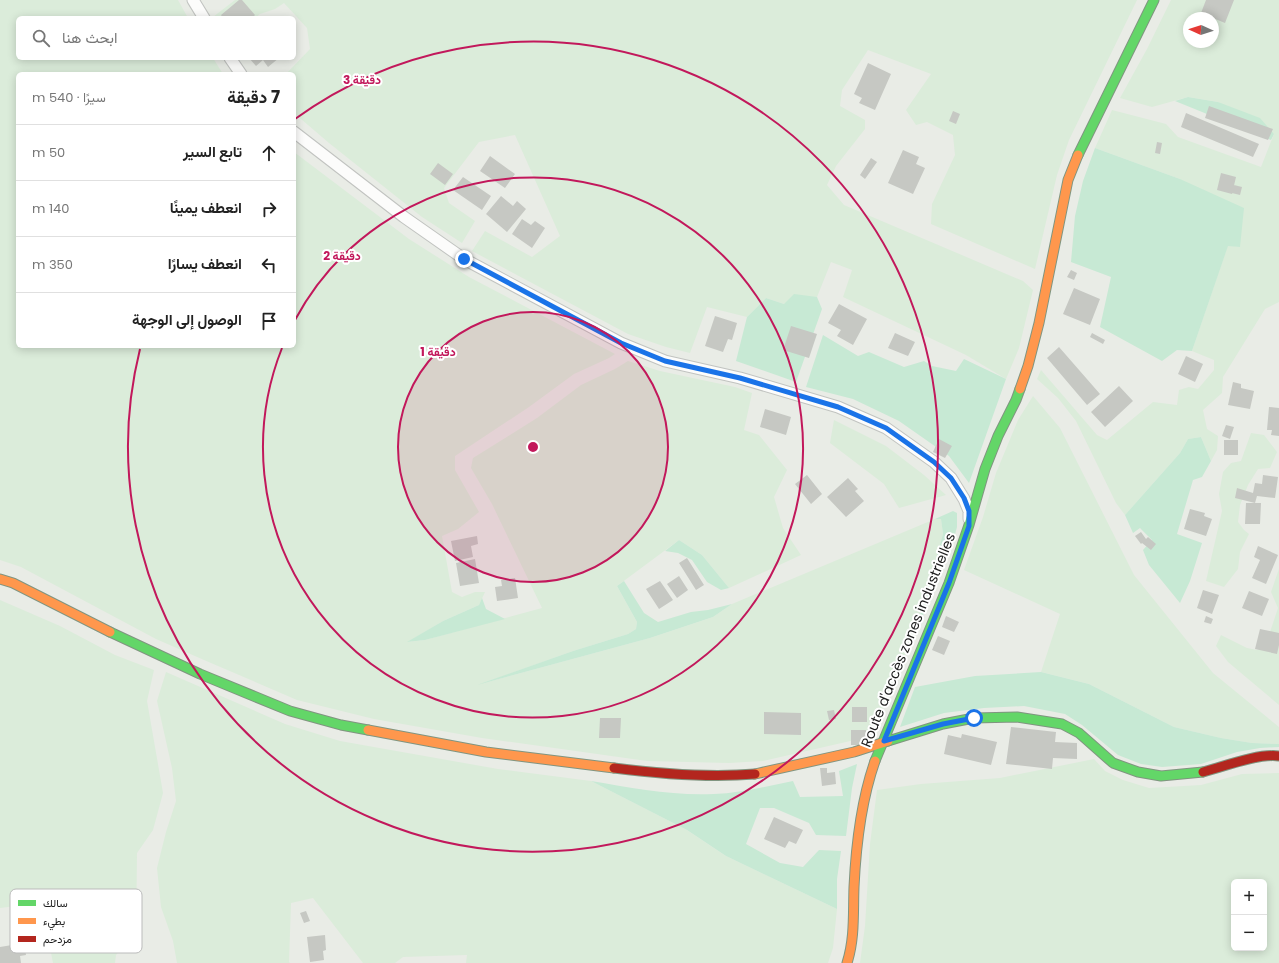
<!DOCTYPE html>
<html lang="ar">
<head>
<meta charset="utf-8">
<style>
	:root { --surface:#fff; --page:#f2f2f2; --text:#222; --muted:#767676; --line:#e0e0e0 }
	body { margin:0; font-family:Poppins,Vazirmatn,sans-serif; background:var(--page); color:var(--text); direction:rtl }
	.controls { position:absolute; right:12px; bottom:12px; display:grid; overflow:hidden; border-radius:6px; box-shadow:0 2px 10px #0003 }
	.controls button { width:36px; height:36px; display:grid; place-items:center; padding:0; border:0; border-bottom:1px solid var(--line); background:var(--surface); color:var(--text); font:20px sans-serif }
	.compass { position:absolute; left:1183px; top:12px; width:36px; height:36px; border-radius:50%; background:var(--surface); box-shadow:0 2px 10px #0003; rotate:273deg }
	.stop { position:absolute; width:12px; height:12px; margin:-9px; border:3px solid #1a73e8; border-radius:50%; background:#fff }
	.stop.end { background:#1a73e8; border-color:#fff; box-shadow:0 1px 4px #0008 }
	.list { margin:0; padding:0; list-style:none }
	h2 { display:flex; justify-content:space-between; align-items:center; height:52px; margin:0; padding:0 16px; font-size:17px }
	h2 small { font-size:13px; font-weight:400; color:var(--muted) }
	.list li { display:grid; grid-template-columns:26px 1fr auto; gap:12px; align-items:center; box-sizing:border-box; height:56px; padding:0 16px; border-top:1px solid var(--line) }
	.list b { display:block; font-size:15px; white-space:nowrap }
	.list em { font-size:13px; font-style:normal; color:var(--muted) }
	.icon { flex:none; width:22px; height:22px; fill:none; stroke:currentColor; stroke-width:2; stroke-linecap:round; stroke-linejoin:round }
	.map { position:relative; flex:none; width:1279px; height:963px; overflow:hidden; direction:ltr }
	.search { position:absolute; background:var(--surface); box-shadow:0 2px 10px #0003; left:16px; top:16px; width:280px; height:44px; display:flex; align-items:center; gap:10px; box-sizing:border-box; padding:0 14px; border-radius:6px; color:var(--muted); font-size:15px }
	.panel { position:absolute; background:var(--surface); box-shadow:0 2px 10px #0003; left:16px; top:72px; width:280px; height:276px; border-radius:6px; direction:rtl }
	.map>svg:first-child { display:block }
</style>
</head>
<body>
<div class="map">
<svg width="1279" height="963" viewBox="0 0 1279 963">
	<rect width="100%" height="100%" fill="#e9ece6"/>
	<path fill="#dbecda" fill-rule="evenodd" d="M0,0H178L188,18H18V58H213L223,74H18V346H294V152L409,239L469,277L615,354L609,358L574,374L529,407L455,456V470L479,512L458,529L442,536L452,592L462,597L475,592H485L479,605L443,621L408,642L425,640L542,608L492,504L471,468L473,458L537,418L581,385L615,369L628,361L660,371L735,387L752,393L744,430L759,435L787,470L774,497L783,528L801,555L729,588L702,555L679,540L617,586L637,622L636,629L628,634L573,651L484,683L650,638L713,617L732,604L935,519H941L943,534L914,637L873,732L859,739L763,761L729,763L647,761L482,738L374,719L297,700L204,660L156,639L21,567L0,560Z
		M235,0H1137L1069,140L1057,175L1035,269L931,224L932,204L955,155L953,135L927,122L916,125L906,110L931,74L868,50L842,90L840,106L865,120V129L836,166L827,185L844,205L1023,281L1033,290L1019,348L1006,379L966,355L843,297L852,270L831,262L817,297H810L784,304L766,298L747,317L707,307L690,353L666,347L628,334L472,251L485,231L532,257L560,236L515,135L479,142L444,188L449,203L475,221L462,243L422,217L329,143L294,113V74H286L310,49L307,28L284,3L275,9L260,14L255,18H214L213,17Z
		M1171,0H1279V302L1265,309L1223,377L1222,393L1203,410L1207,429L1218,436L1217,450L1211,461L1201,437L1188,439L1180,453L1125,515L1116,503L1076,421L1058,398L1037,379L1041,370L1097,435L1107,440L1153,402L1177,405L1179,390L1189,387L1198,389L1214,370V360L1192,351L1228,245L1240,247L1180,179L1095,148L1112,110L1166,124L1178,137L1261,167L1274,134L1218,102L1188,97L1152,107L1120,98L1147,49ZM1189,18H1213V42H1189Z
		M1033,396L1060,428L1134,575L1213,673L1279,727V744L1252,743L1221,738L1174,727L1089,684L1041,672L1060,614L964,570L983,517L996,473L1018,420Z
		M834,420L886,446L924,475L946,495L899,508L884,484L830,443Z
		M1251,433L1264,435L1277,452L1270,468L1258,469L1248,485L1240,505L1238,522L1244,530L1249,534L1240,552L1238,569L1224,587L1206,581L1222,511L1219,494L1223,472L1231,463L1241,461Z
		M1279,569V705L1228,662L1216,646L1221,635L1247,648L1257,650L1266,644L1278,608L1271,592Z
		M0,600L60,626L115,655L154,670L147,701L163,793L153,830L137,853L136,942L125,945L116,955L115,963H53L43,912L24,905L0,908Z
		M166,672L285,724L340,741L498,769L591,781L687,830L726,856L837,909L833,948L828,963H466L467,955L403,957L395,963H363L313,898L291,903L289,962L290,963H177L173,941L161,907L157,868L166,832L176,801L172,768L157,701Z
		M1094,759L1105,771L1123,780L1149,788L1201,785L1242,774L1279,773V963H860L865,926L870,844L877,790L921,784L1000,778ZM1234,882H1264V948H1234Z"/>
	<path fill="#c7e9d4" d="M1188,97L1218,102L1260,118L1274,134L1271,140L1175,101Z
		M1095,148L1180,179L1244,208L1240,247L1228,246L1192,351L1177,350L1162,361L1100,327L1111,277L1071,262L1075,216L1083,181Z
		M794,294L817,297L822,309L796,382L736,361L747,317L766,298L784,304Z
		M823,335L858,356L869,352L904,367L924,361L932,366L956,371L964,359L1006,379L969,483L949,456L899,421L853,399L806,387Z
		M1201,437L1211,461L1202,477L1193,480L1177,534L1202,543L1190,581L1180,603L1149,565L1143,550L1152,540L1140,528L1133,533L1125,515L1180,453L1188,439Z
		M953,511L957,513V527L953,542L914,637L943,534L941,519H935Z
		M679,540L702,555L729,588L721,590L707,582L692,560L678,553L665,551Z
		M624,581L644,613L658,622L691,612L708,610L732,604L713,617L650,638L477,685L573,651L628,634L636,629L637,622L617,586Z
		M482,598L486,609L505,619L425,640L407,642L443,621L479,605Z
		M1041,672L1089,684L1174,727L1221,738L1252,743L1279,744V747L1260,748L1237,752L1201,764L1162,767L1141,764L1118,755L1082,725L1065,714L1024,706L984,708L944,713L900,727L915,687L975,676Z
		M857,764L852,788L846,836L816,835L809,823L774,808H760L746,844L780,863L803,867L819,850L841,851L837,879V909L726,856L687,830L591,781C632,788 673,796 714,794C741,793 767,786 793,781L800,797L843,796L839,771Z"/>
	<path fill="#c6c8c3" d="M239,0H242L255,15L252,18H223L221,15Z
		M1206,0H1234L1225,23L1201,13Z
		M249,58H279L268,67L263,60L256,66Z
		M868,63L891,74L875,110L859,103L862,98L854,94Z
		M1209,106L1273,129L1268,140L1205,118Z
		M953,111L960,114L956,124L949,121Z
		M1186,113L1259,144L1253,157L1181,127Z
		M1157,142L1162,143L1160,154L1155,153Z
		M903,150L919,157L916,164L925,168L913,194L888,183Z
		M490,156L515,174L505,188L480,171Z
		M871,158L877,162L865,179L860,175Z
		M438,163L453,174L445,185L430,174Z
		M1221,173L1236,177L1232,194L1217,190Z
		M463,177L491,196L482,210L453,190Z
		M1234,185L1242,187L1240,195L1232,193Z
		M501,196L513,206L517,201L526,209L507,232L486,214Z
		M522,219L531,225L535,221L545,228L532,248L512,234Z
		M1071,270L1077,273L1074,280L1067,277Z
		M1074,288L1100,299L1090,325L1063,314Z
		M839,304L867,319L853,345L837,336L841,330L828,323Z
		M715,316L737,323L732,340L728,339L723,352L705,346Z
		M791,326L817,334L809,358L783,350Z
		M895,333L915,342L908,356L888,348Z
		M1092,333L1105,340L1103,344L1090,337Z
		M1059,347L1100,394L1087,405L1047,358Z
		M1186,356L1203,364L1195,382L1178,374Z
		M1233,382L1241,384V388L1254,391L1250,409L1228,405Z
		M1119,386L1133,401L1105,427L1091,412Z
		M1269,407L1279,408V436L1271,435L1272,430H1267Z
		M765,409L791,417L786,435L760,427Z
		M1226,425L1234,427L1230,439L1222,436Z
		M939,439L952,446L945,458L933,452Z
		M1224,440H1238V455H1224Z
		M807,475L822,494L811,504L795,484Z
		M1263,475L1278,477L1275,498L1257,496L1255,503L1235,498L1237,488L1253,493L1255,483L1262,484Z
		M848,478L858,489L855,491L864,501L846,517L827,497Z
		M1246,503H1261L1260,524H1245Z
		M1190,509L1205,513L1204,516L1212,519L1206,536L1184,529Z
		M1141,532L1146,539L1148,537L1156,544L1151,550L1142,543L1141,544L1135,536Z
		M477,536L478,544L471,546L473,557L455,561L451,541Z
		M1258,546L1278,555L1266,584L1252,578L1260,560L1254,557Z
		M687,558L704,585L696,590L679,563Z
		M475,559L479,583L460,586L456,563Z
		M679,576L688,590L677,598L667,584Z
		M515,578L518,598L497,601L495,587L502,586L501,580Z
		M660,581L673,600L659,609L646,589Z
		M1203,590L1219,595L1212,614L1197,608Z
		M1249,591L1269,599L1262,616L1242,608Z
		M946,616L959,622L954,632L942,627Z
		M1206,616L1213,619L1211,624L1204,622Z
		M1260,629L1279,633V645L1277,654L1255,649Z
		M938,636L950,641L944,655L932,650Z
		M852,707H867V722H852Z
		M834,710L836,719L829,720L827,711Z
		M764,712L801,713V735L764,734Z
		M600,718H621L620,738H599Z
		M1011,727L1056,732L1055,742L1077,743V759L1053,758L1052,769L1006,764Z
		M851,730H866V745H851Z
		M962,734L997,742L991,765L944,754L948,735L961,738Z
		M820,768H827V773L835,772L836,784L822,786Z
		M774,817L803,830L796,844L789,841L785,848L764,839Z
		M306,911L310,921L304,923L300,913Z
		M325,935L326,950L323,951L324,960L310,962L307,937Z
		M24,943L26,955L20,956L21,963H0V947Z"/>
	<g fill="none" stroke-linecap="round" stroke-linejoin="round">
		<g stroke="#c1c3c0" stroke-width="13">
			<path id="street" d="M193,0L204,18
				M230,58L241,74
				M294,132L404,217L464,259L621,343L665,361L740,378L838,407L886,428L934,462L951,478L964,499L969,511V519"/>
		</g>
		<g stroke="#809580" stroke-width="11">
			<path id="fast" d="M1078,155L1154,0
				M110,632L200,674L290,711L341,725L368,730
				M888,741L943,724L974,718L1017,717L1062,724L1079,733L1113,763L1138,772L1161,776L1203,772
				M875,761L949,583L969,525L985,469L998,436L1016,400L1020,389"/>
		</g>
		<g stroke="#809580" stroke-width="11">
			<path id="slow" d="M1020,389L1028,366L1039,323L1068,180L1078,155
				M0,579L13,583L110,632
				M368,730L486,752L614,768
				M755,774L854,752L888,741
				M847,963C855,938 853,913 854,887C856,844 861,801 875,761"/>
		</g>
		<g stroke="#809580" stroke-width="11">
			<path id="jam" d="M614,768C661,774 708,778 755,774
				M1203,772C1222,767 1259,753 1279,756"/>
		</g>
		<use href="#street" stroke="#fcfcfb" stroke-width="11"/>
		<use href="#fast" stroke="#63d668" stroke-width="9"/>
		<use href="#slow" stroke="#ff974d" stroke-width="9"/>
		<use href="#jam" stroke="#b3261e" stroke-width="9"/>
	</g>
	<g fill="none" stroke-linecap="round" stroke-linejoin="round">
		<path stroke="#1a73e8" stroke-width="5" d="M464,259L621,343L665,361L740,378L838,407L886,428L934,462L951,478L964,498L969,511V526L949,583L884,741L943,724L974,718"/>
	</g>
	<circle cx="533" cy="447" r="135" fill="#c2185b" fill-opacity=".12"/>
	<g fill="none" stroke="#c2185b" stroke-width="2">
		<circle cx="533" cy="447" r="135"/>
		<path d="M295 320A270 270 0 1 1 282 348"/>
		<path d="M295 119A405 405 0 1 1 140 349"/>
	</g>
	<g text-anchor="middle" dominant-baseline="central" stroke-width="4" stroke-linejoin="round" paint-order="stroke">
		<g font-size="14" fill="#1d1d1d" stroke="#fff">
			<text transform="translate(908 640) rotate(-68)">Route d'accès zones industrielles</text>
		</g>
	</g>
	<rect x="10" y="889" width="132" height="64" rx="6" fill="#fff" stroke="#bbb" stroke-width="1"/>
	<rect x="18" y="900" width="18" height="6" fill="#63d668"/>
	<rect x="18" y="918" width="18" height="6" fill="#ff974d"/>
	<rect x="18" y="936" width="18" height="6" fill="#b3261e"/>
	<g font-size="11" fill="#1d1d1d">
		<text x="43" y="907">سالك</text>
		<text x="43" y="925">بطيء</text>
		<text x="43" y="943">مزدحم</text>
	</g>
	<circle cx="533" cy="447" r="6" fill="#c2185b" stroke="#fff" stroke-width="2"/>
	<g font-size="12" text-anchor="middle" font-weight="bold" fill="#c2185b" stroke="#fff" stroke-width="4" stroke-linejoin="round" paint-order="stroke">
		<text x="362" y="84">3 دقيقة</text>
		<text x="342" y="260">2 دقيقة</text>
		<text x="438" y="356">1 دقيقة</text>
	</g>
</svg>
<div class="controls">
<button>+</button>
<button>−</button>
</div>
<svg class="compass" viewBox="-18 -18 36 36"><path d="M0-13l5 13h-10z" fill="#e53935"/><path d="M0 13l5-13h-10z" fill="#767676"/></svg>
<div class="stop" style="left:974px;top:718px"></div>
<div class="stop end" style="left:464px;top:259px"></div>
<div class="search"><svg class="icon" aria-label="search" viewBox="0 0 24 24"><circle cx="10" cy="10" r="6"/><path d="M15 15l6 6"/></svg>ابحث هنا</div>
<section class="panel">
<h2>7 دقيقة<small>سيرًا · 540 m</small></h2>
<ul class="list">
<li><svg class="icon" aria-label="ahead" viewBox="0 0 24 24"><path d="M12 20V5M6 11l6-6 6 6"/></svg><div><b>تابع السير</b></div><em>50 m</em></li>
<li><svg class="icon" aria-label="right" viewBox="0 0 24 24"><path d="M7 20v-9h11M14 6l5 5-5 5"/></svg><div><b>انعطف يمينًا</b></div><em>140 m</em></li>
<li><svg class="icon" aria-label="left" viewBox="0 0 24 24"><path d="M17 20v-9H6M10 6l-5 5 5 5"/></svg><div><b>انعطف يسارًا</b></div><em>350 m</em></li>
<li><svg class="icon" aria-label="arrive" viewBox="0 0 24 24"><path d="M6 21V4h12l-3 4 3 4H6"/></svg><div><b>الوصول إلى الوجهة</b></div></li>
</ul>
</section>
</div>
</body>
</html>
